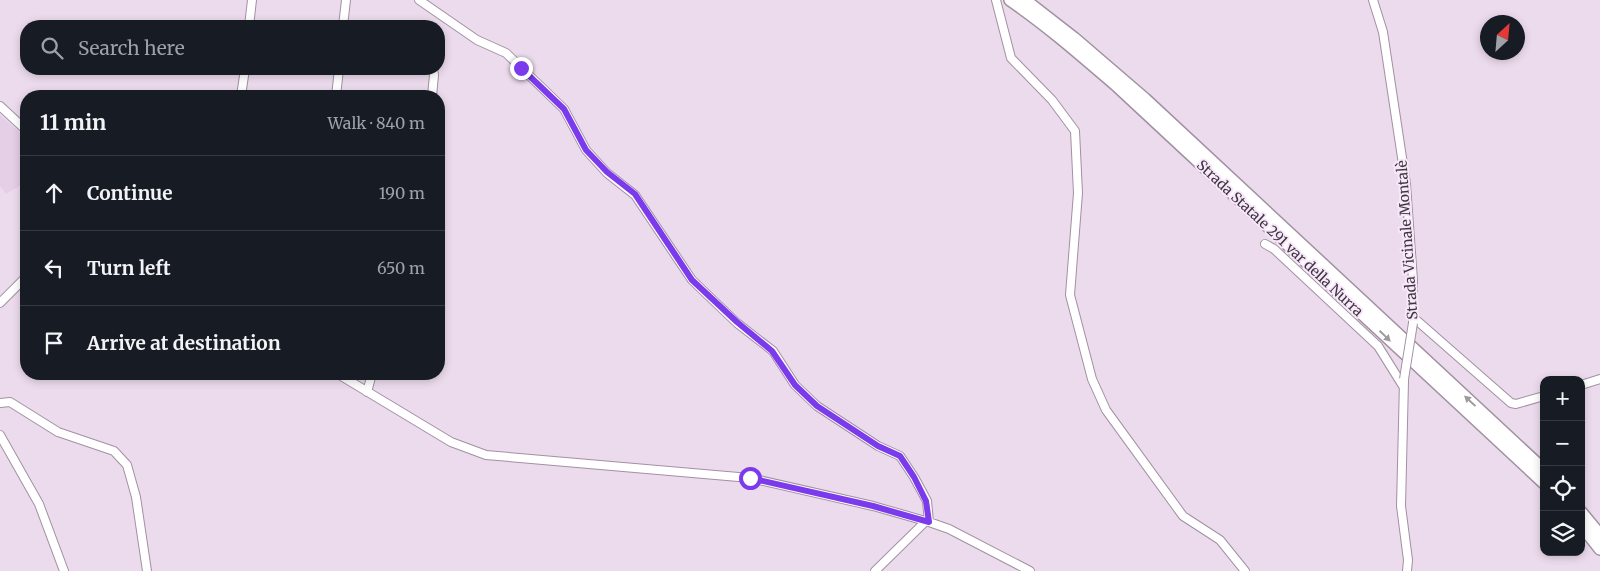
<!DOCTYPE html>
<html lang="en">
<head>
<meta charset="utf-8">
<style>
	:root { --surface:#171b24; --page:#242831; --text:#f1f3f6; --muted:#9ea1a6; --line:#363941 }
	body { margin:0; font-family:Merriweather,serif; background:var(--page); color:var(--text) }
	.controls { position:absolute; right:15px; bottom:15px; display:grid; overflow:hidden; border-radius:10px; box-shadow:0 2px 8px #0003 }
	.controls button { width:45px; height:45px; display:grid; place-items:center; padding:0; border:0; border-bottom:1px solid var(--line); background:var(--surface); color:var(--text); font:25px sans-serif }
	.compass { position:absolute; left:1480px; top:15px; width:45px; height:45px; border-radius:50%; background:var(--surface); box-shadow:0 2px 8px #0003; rotate:26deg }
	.stop { position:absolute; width:15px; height:15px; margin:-11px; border:4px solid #7c3aed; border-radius:50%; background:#fff }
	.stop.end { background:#7c3aed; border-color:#fff; box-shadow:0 1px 5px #0008 }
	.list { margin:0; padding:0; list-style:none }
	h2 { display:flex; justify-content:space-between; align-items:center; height:65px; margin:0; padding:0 20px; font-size:21px }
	h2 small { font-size:16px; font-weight:400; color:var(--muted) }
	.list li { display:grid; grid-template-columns:32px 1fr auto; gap:15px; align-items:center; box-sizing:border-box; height:75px; padding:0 20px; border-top:1px solid var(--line) }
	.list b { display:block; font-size:19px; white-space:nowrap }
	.list em { font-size:16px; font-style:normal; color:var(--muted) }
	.icon { flex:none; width:28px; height:28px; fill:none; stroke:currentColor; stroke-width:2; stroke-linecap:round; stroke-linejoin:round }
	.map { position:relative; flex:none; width:1600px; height:571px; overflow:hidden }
	.search { position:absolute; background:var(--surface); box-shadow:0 2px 8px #0003; left:20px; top:20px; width:425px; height:55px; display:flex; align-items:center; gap:12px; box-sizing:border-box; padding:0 18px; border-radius:20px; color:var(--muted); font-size:19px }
	.panel { position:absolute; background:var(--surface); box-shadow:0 2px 8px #0003; left:20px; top:90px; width:425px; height:290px; border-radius:20px }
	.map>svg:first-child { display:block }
</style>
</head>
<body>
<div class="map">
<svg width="1600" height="571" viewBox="0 0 1600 571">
	<rect width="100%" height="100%" fill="#ecdbed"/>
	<path fill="#e5cfe7" d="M0,115L26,138V182L6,194L0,186Z"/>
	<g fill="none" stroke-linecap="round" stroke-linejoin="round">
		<g stroke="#a191a2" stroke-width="10">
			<path id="minor" d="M419,0L477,40L506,53L564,109L586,150L607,173L635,195L692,280L737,323L773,351L795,385L817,406L878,446L900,456L914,477L927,501L929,522
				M996,0L1011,58L1052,100L1075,131L1078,193L1070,295L1092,379L1106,410L1183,516L1220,540L1245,571
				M1373,0L1383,32L1406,184L1413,280V323
				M249,26L252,0
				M343,26L346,0
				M241,96L245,69
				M336,96L339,69
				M432,96L434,75L433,69
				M0,106L26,130
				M1265,244L1274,249L1378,346L1403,386
				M0,303L26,277
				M1414,318L1511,403L1516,404L1544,396
				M338,374L451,442L486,455L750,478L873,506L929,522L949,529L1030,571
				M1404,381L1401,506L1408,560L1407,571
				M1581,385L1600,379
				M367,392L372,374
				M0,403L10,402L58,432L114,451L127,465L136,497L147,571
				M0,435L39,504L64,571
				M875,571L926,521"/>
		</g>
		<g stroke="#a191a2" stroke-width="14">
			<path id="highway" d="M1010,0C1048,26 1082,56 1117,86L1544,483
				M1025,0L1074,38L1145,99L1544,470
				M1581,512L1600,535
				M1581,525L1600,549"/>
		</g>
		<use href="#minor" stroke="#fff" stroke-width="8"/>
		<use href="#highway" stroke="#fff" stroke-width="11"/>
		<g stroke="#a191a2" stroke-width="10" stroke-linecap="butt">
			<path id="minor-bridge" d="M1404,379L1413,323"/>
		</g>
		<use href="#minor-bridge" stroke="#fff" stroke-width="8"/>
	</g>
	<defs><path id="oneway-solid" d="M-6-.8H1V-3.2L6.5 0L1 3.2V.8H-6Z" transform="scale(1.25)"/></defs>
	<g fill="#9e9a9e">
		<use href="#oneway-solid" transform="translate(1385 336) rotate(44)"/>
		<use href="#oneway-solid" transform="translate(1470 401) rotate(-137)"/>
	</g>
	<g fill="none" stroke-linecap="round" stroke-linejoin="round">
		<path stroke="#7c3aed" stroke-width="6" d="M521,68L564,109L586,150L607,172L635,194L692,280L737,322L772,351L795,385L817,406L878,446L900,456L914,477L926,501L929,522L873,506L750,478"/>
	</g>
	<g text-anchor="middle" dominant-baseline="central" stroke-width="4" stroke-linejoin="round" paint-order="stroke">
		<g font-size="14" fill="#3c363d" stroke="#f9e8fb">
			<text transform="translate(1280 238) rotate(43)">Strada Statale 291 var della Nurra</text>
			<text transform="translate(1407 240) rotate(-94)">Strada Vicinale Montalè</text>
		</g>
	</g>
</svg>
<div class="controls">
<button>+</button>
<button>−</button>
<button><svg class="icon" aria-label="locate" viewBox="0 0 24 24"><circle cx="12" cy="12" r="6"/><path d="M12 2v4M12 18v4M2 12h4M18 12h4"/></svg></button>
<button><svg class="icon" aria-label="layers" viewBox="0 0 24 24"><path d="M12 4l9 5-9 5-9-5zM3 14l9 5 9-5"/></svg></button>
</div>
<svg class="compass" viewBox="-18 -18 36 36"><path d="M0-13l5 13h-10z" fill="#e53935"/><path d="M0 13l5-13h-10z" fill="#9ea1a6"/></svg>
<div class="stop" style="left:750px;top:478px"></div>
<div class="stop end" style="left:521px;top:68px"></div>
<div class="search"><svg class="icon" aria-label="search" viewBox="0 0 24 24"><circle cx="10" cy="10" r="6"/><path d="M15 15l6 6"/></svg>Search here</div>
<section class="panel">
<h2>11 min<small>Walk · 840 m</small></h2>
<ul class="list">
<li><svg class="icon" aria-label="ahead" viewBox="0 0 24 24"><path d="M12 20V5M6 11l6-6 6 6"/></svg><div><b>Continue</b></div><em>190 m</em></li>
<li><svg class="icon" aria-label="left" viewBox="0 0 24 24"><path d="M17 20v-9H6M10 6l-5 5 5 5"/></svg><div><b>Turn left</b></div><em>650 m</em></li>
<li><svg class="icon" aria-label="arrive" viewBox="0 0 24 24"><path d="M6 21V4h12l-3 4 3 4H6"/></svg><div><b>Arrive at destination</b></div></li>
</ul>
</section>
</div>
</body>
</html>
